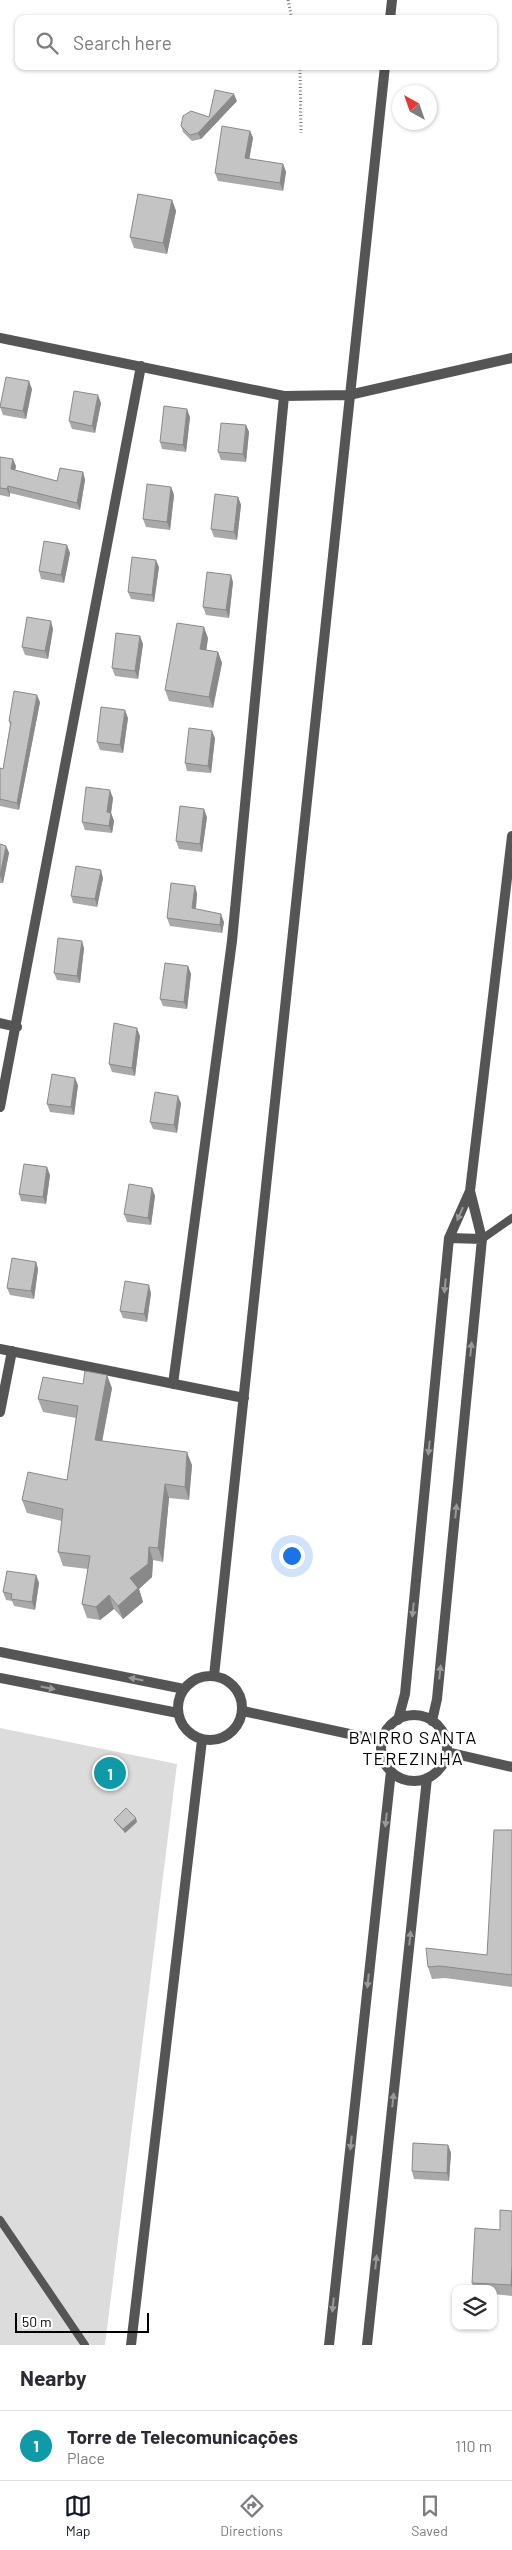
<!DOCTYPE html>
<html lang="en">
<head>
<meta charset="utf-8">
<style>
	:root { --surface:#fff; --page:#f2f2f3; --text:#2b2b33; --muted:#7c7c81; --line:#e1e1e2; --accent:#111827 }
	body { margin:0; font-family:Barlow,sans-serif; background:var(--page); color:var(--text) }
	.controls { position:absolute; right:15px; bottom:15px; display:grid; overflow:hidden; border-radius:10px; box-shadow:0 1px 4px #0004 }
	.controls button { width:45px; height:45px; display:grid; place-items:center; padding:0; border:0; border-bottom:1px solid var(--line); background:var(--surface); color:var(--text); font:25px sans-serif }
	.compass { position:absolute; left:392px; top:85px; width:45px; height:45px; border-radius:50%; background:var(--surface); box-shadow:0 1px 4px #0004; rotate:320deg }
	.scale { position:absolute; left:15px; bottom:12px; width:134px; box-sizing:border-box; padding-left:5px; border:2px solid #000; border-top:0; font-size:14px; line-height:18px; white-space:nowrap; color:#000; -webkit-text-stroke:4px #fff; paint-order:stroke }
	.you { position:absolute; left:291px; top:1555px; width:18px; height:18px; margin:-12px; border:4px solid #fff; border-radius:50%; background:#1a73e8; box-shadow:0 0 0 8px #1a73e833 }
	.badge { display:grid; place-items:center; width:32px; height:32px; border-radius:50%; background:var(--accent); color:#fff; font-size:16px; font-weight:700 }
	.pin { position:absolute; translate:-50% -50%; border:2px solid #fff; box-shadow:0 1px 5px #0006 }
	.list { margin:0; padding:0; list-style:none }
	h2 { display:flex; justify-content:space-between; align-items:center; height:65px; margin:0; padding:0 20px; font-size:21px }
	h2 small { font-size:16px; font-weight:400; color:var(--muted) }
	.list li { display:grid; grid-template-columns:32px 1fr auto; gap:15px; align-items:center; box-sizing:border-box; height:70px; padding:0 20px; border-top:1px solid var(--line) }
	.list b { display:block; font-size:19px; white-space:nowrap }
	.list p { margin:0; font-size:16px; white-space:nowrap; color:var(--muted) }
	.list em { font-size:16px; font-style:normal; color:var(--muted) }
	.icon { flex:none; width:28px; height:28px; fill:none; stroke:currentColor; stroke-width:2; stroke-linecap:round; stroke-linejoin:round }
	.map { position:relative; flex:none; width:512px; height:2345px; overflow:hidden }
	.search { position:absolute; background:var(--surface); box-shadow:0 1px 4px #0004; left:15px; right:15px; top:15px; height:55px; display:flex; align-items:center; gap:12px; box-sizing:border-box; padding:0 18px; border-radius:10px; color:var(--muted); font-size:19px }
	.sheet { height:135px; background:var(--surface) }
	nav { display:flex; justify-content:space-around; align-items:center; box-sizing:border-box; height:70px; border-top:1px solid var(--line); background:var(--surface); font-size:14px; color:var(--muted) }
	nav a { display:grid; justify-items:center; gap:2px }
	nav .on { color:var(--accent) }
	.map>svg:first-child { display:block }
</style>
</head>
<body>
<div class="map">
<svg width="512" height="2345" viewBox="0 0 512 2345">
	<rect width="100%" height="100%" fill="#fff"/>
	<path fill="#dcdcdc" d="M0,1728L177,1764L105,2345H0Z"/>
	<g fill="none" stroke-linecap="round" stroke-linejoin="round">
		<path stroke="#777" stroke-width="3" stroke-dasharray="1 2.5" stroke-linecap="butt" d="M288,0L292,19
			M300,66L301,133"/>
		<path stroke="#555" stroke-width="8" d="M482,1239L512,1218
			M0,2220L85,2345"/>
		<path stroke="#555" stroke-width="10" d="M390,19L392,0
			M0,338L284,396L349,395L512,358
			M0,1023L17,1027
			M0,1107L141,366
			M449,1238L482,1239
			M0,1349L244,1398
			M173,1384L232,941L284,396
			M0,1412L12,1351
			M0,1652L184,1689
			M178 1708a32 32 0 1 1 64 0a32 32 0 1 1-64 0Z
			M214,1676L385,66
			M0,1678L178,1713
			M243,1711L382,1741
			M381 1748a33 33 0 1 1 66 0a33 33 0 1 1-66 0Z
			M398,1720L405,1694L449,1238L470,1191L512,836
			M432,1721L437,1699L482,1239L470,1191
			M447,1752L512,1767
			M131,2345L202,1740
			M329,2345L391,1771
			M367,2345L427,1778"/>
	</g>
	<path fill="#a9a9a9" d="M237,101L201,139L192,141L183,132L181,126L209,117Z
		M250,131L253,138L249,159L283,164L286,172L283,191L218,181L215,173Z
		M172,200L176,211L167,254L134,248L130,237Z
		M32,389L26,419L3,415L0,407Z
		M101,403L95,433L72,429L69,421Z
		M190,417L186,452L162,449L160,442Z
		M246,425L249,432L246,462L221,460L218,452Z
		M0,457L16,466L15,470L57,481L83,472L85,480L80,510L10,493V497L0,495Z
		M171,487L174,495L170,530L146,527L143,519Z
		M238,497L241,505L237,540L214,537L211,529Z
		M70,553L64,583L41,579L39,571Z
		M159,567L154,602L131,599L128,592Z
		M233,582L229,618L206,615L203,607Z
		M53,629L48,659L25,655L22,647Z
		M208,638L206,650L218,652L222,663L213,708L169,701L165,690Z
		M143,644L138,679L115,676L112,668Z
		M40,702L19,810L0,806V768L3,769L10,725L9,721Z
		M128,718L123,753L100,750L97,742Z
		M215,738L211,773L187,771L185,763Z
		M113,798L111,813L114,821L112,833L85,830L82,822Z
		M207,817L202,852L179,849L176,841Z
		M0,844L6,846L9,853L3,883H0Z
		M103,878L97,907L73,903L71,896Z
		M195,886L197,894L196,909L224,922L222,933L170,926L167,918Z
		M84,948L80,983L57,980L54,973Z
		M188,966L191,974L187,1009L163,1006L160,999Z
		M140,1036L135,1076L112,1072L109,1064Z
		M78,1085L74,1115L50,1112L47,1104Z
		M181,1103L177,1133L153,1129L150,1122Z
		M50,1175L46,1204L21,1201L19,1194Z
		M152,1188L155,1196L151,1225L127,1222L124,1214Z
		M36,1262L38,1269L34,1299L10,1295L7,1288Z
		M151,1293L147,1322L123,1318L120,1311Z
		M83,1384L112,1388L102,1441L192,1465L189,1500L169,1498L163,1562L153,1560L152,1577L139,1589L143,1602L123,1619L114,1609L100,1620L87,1618L82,1604L88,1569L63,1566L58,1552L62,1521L27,1513L22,1500L67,1480L76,1418L43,1412L38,1399Z
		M36,1575L39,1583L35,1610L14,1606L12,1601L6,1600L3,1592Z
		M114,1820L137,1822L125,1833L116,1823Z
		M512,1830V1987L445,1978L432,1979L428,1967L487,1955Z
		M448,2145L451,2153L449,2181L414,2179L412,2171Z
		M512,2211V2296L493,2294V2289H474L472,2283L500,2230Z"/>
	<path fill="#898989" d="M234,94L237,101L201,139L198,133Z
		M250,131L253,138L248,166L245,158Z
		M283,164L286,172L283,191L280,183Z
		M172,200L176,211L167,254L163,243Z
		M29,381L32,389L26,419L23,411Z
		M98,395L101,403L95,433L92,426Z
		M187,409L190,417L186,452L183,445Z
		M246,425L249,432L246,462L243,454Z
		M13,459L16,466L14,476L11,469Z
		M83,472L85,480L80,510L77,503Z
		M8,486L10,493V497L7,489Z
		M171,487L174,495L170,530L167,522Z
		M238,497L241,505L237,540L234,532Z
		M67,545L70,553L64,583L61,575Z
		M156,560L159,567L154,602L152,595Z
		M231,575L233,582L229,618L226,610Z
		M51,621L53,629L48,659L45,651Z
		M204,627L208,638L205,660L200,649Z
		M140,636L143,644L138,679L135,671Z
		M218,652L222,663L213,708L209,697Z
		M37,695L40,702L19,810L17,803Z
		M125,710L128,718L123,753L120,745Z
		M212,731L215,738L211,773L208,766Z
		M110,790L113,798L111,813L114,821L112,833L109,826L107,812Z
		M204,809L207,817L202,852L200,844Z
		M6,846L9,853L3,883L0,876Z
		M101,870L103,878L97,907L95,899Z
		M195,886L197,894L195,916L192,908Z
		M221,914L224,922L222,933L220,925Z
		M82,941L84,948L80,983L77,976Z
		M188,966L191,974L187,1009L184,1002Z
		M137,1028L140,1036L135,1076L132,1068Z
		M75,1078L78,1085L74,1115L71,1107Z
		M178,1096L181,1103L177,1133L174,1125Z
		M47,1167L50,1175L46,1204L43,1197Z
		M152,1188L155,1196L151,1225L148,1218Z
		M36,1262L38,1269L34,1299L31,1291Z
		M149,1285L151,1293L147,1322L144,1314Z
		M107,1375L112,1388L100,1453L95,1440Z
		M187,1452L192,1465L189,1500L185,1487Z
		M165,1484L169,1498L163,1562L158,1548Z
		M149,1547L153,1560L152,1577L139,1589L143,1602L123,1619L118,1606L130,1578Z
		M36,1575L39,1583L35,1610L32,1602Z
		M109,1595L114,1609L100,1620L96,1607Z
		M136,1818L137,1822L125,1833L123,1829Z
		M448,2145L451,2153L449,2181L447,2173Z
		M512,2264V2289L511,2285Z"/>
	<path fill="#c4c4c4" stroke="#898989" d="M215,90L234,94L198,133L190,135L181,126L183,116L191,111L209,117Z
		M222,126L250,131L245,158L283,164L280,183L215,173Z
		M138,194L172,200L163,243L130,237Z
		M6,377L29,381L23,411L0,407Z
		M74,391L98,395L92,426L69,421Z
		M164,406L187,409L183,445L160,442Z
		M221,423L246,425L243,454L218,452Z
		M0,457L13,459L11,469L57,481L60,468L83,472L77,503L8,486L7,489L0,488Z
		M147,484L171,487L167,522L143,519Z
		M215,494L238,497L234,532L211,529Z
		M44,541L67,545L61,575L39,571Z
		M132,557L156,560L152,595L128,592Z
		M207,572L231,575L226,610L203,607Z
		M27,617L51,621L45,651L22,647Z
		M177,623L204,627L200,649L218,652L209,697L165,690Z
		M116,633L140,636L135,671L112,668Z
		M14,691L37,695L17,803L0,799V768L3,769L11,722L9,721Z
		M101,707L125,710L120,745L97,742Z
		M189,728L212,731L208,766L185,763Z
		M86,787L110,790L107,812L111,813L109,826L82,822Z
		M180,806L204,809L200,844L176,841Z
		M0,844L6,846L0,876Z
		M76,866L101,870L95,899L71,896Z
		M171,883L195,886L192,908L221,914L220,925L167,918Z
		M58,938L82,941L77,976L54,973Z
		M165,963L188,966L184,1002L160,999Z
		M114,1023L137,1028L132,1068L109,1064Z
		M52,1074L75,1078L71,1107L47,1104Z
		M155,1092L178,1096L174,1125L150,1122Z
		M24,1164L47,1167L43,1197L19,1194Z
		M129,1184L152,1188L148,1218L124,1214Z
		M12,1258L36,1262L31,1291L7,1288Z
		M125,1281L149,1285L144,1314L120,1311Z
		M85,1371L107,1375L95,1440L187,1452L185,1487L165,1484L158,1548L149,1547L148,1564L130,1578L138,1588L118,1606L109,1595L96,1607L82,1604L90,1556L58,1552L63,1509L22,1500L28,1472L67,1480L78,1406L38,1399L43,1377L83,1384Z
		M7,1571L36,1575L32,1602L11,1599L12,1594L3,1592Z
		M126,1808L136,1818L123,1829L114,1820Z
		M494,1830H512V1975L440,1966L428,1967L426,1948L487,1955Z
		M413,2143L448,2145L447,2173L412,2171Z
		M500,2210L512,2211V2264L511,2285L472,2283L475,2228L500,2230Z"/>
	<defs><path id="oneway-solid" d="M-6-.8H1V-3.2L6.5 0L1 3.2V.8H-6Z" transform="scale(1.25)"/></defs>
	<g fill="#999">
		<use href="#oneway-solid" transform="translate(460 1214) rotate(114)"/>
		<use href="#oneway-solid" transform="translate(445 1286) rotate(96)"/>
		<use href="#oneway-solid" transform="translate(471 1349) rotate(-84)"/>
		<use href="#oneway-solid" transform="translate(429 1448) rotate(96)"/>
		<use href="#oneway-solid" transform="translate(456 1511) rotate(-84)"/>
		<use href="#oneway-solid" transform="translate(413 1610) rotate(96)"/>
		<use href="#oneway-solid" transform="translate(440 1672) rotate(-84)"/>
		<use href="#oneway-solid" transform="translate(136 1679) rotate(-169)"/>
		<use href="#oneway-solid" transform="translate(48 1688) rotate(11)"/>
		<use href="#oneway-solid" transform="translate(386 1820) rotate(96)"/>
		<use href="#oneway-solid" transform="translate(410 1938) rotate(-84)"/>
		<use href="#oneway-solid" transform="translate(368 1981) rotate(96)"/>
		<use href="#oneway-solid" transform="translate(393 2100) rotate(-84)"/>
		<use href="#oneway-solid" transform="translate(351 2143) rotate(96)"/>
		<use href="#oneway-solid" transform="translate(376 2262) rotate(-84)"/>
		<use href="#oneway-solid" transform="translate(333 2305) rotate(96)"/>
	</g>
	<g text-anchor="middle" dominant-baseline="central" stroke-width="5" stroke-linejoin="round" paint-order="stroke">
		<g font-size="18" letter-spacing="1" fill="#000" stroke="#fff">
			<text x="413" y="1737">BAIRRO SANTA<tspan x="413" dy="21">TEREZINHA</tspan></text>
		</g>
	</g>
</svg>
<div class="controls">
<button><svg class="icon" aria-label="layers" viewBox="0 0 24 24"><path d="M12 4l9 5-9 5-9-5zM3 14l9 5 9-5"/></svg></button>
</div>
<svg class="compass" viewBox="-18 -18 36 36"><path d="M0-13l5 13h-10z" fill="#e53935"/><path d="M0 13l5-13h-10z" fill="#7c7c81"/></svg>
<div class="scale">50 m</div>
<div class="you"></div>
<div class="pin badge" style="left:110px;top:1773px;background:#0f9aa8">1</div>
<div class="search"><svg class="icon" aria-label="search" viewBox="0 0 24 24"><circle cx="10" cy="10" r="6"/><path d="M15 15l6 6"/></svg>Search here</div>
</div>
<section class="sheet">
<h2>Nearby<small></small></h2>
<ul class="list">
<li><span class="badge" style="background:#0f9aa8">1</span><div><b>Torre de Telecomunicações</b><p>Place</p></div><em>110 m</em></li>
</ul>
</section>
<nav>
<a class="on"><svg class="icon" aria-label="map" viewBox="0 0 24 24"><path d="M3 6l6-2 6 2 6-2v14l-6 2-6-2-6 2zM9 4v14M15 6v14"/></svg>Map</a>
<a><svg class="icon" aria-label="directions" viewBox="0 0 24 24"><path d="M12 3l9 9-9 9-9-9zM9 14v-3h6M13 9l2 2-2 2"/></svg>Directions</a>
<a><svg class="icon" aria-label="saved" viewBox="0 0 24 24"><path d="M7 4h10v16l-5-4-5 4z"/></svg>Saved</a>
</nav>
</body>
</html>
